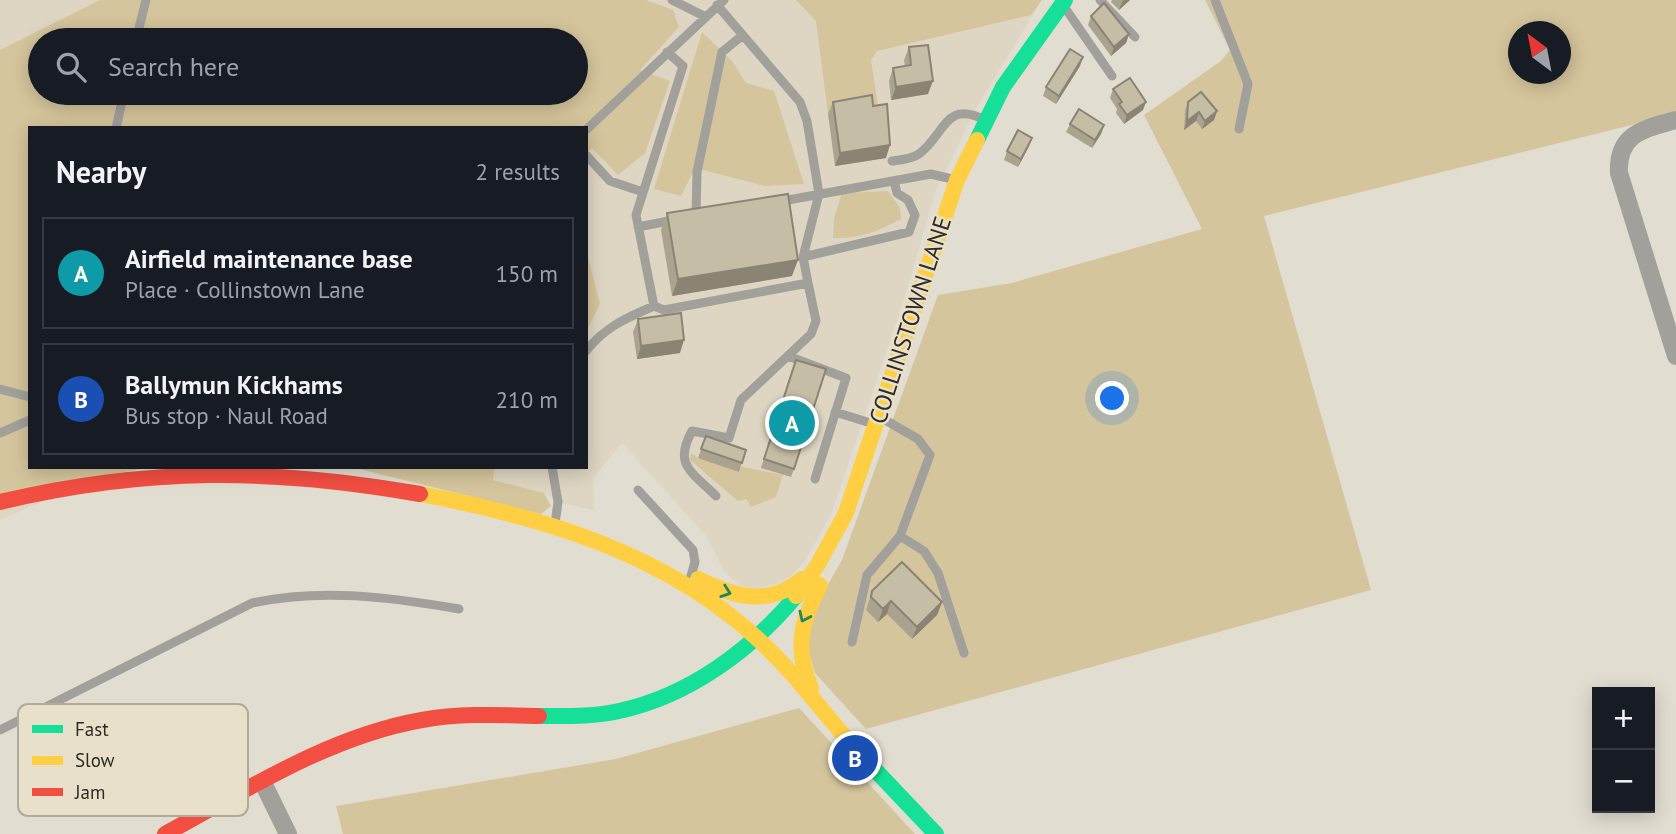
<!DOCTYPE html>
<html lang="en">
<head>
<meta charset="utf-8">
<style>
	:root { --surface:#171b24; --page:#242831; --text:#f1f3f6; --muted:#9ea1a6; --line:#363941; --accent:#0b8043 }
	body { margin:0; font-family:"PT Sans",sans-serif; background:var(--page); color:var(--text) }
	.controls { position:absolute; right:21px; bottom:21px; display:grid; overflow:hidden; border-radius:0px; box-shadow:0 4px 18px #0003 }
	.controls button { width:63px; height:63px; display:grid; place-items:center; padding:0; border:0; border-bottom:2px solid var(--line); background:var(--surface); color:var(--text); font:35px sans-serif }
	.compass { position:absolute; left:1508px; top:21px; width:63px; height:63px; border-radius:50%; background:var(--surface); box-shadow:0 4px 18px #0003; rotate:328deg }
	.you { position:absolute; left:1113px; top:399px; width:24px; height:24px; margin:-18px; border:5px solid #fff; border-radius:50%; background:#1a73e8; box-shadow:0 0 0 10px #1a73e833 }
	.badge { display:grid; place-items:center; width:46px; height:46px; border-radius:50%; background:var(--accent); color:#fff; font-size:23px; font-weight:700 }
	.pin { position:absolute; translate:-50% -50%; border:4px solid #fff; box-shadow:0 2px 7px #0006 }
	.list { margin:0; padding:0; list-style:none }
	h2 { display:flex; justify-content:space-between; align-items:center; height:91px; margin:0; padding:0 28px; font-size:30px }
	h2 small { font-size:23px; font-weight:400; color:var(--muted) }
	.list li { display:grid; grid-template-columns:46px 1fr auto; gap:21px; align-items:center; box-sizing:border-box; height:112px; margin:0 14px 14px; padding:0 14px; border:2px solid var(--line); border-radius:0px }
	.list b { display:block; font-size:26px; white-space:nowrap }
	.list p { margin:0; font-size:23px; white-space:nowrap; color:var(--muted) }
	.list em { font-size:23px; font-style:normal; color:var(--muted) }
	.icon { flex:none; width:38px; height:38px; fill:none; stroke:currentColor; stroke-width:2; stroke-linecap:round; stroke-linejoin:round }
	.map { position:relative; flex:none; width:1676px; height:834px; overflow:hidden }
	.search { position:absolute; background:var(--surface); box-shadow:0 4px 18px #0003; left:28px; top:28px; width:560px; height:77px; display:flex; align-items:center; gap:18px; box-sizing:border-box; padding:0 24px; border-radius:38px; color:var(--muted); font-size:26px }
	.panel { position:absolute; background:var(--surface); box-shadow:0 4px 18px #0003; left:28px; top:126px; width:560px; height:343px; border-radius:0px }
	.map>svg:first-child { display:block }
</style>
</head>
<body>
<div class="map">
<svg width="1676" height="834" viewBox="0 0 1676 834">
	<rect width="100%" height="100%" fill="#e2ddd1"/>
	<path fill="#ded6c2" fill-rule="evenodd" d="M0,0H1042L978,105L936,190L906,293L831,515L805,561L792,575L775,585L753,589L738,584L724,571L707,537L622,443L593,478L594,510L565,504L544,493L443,467H586V128H30V467H121L0,520ZM40,40H576V93H40Z"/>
	<path fill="#d5c59c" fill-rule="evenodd" d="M100,0H646L673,10L679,27L640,70L670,81L645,153L618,175L592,148L586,154V128H30V467H151L0,495V50ZM40,40H576V93H40Z
		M796,0H1042L1031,15L877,51L871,60L878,106L828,114L816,21Z
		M1205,0H1676V114L1264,216L1371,590L866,729L815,673L802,630L842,560L938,295L1012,283L1202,229L1144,115L1221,61L1230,50ZM1518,32H1560V74H1518Z
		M702,32L732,61L746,83L774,91L804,184L765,186L695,168L681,196L654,189Z
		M888,191L900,208L901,219C878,231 860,239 833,238L834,219L842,193Z
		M586,213L588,257L600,304L586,332Z
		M691,453L698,458L783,475L776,497L751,507L746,499L738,501L690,460Z
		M351,467H495L493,480L544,493L551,506L541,514Z
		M799,708L915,834H343L336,806L616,759Z"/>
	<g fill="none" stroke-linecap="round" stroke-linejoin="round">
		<path stroke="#a1a09b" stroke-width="9" d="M672,0L704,16
			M1100,0L1135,37
			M1215,0L1248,84L1239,129
			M717,5L800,102L807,121L819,194L803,257L808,283
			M1063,5L1112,76
			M136,40L146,0
			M667,52L683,66L636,215L654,306L664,310L808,283L816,321L811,334L741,400L729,438L692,431C673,465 692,472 716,496
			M116,128L124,93
			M586,130L724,0
			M586,155L610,181L643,192
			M892,161C900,160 912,159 919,154C945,135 945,99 985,120
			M777,202L931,174L956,180
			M696,216L697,172L722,52L743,35
			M638,227L674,220
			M803,257L909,232L915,215L908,200L897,193L894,181
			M586,351C605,327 626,318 654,306
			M788,356L846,378L815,479
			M0,389L30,397
			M835,412L874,424
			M0,433L30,420
			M552,467L558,502L555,524
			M638,490L693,550L695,562L691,576
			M900,536L924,551L938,573L964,653
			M852,642L867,575L900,536L930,455L918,439L880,417
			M0,730L252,603C321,588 390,597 459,609"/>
		<path stroke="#a1a09b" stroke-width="18" d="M1676,120C1644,129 1617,133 1619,173L1676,356
			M263,783L288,834"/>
		<path stroke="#16e098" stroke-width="16" d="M977,140L1003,87L1065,0
			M539,716C566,716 593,717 619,711C689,696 751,650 796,596
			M860,754L936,834"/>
		<path stroke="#ffcf43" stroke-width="16" d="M420,494C544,517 668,554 761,642C798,676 826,717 860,754
			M698,579C734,597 769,607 802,579
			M796,596L817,566L846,513L957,180L977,140
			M811,688C794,648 801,622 820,585"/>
		<path stroke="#f24e42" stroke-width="16" d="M0,502C147,467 272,468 420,494
			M165,834C246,790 330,736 422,720C461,713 500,715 539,716"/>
	</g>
	<path fill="#aaa38f" d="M1112,0H1130L1119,10L1111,2Z
		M1091,16L1129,34L1126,43L1111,56L1088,25Z
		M909,47L928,94L891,100L889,81L893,68L905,66L904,60Z
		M1080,66L1056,104L1043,96L1046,87Z
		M1113,89L1143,110L1124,124L1116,113L1117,109L1110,98Z
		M833,102L873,106L886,158L835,166L828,114Z
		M1188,102L1217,111L1214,120L1202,129L1196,121L1184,130L1185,111Z
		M1070,124L1104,125L1101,134L1092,148L1066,132Z
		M1032,138L1029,146L1018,167L1004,160L1007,151Z
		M667,213L792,276L672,296L661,230Z
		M638,319L680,353L637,359L633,332Z
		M792,369L794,469L791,477L761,468Z
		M706,436L746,450L739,472L698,458Z
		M872,591L942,602L937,615L912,639L887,614L878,622L866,610Z"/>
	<path fill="#8b8474" d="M1124,0H1130L1119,10L1122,2Z
		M1129,34L1126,43L1111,56L1114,47Z
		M1083,57L1080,66L1056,104L1059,96Z
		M933,81L928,94L891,100L896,87Z
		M1146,102L1143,110L1124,124L1127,115Z
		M1217,111L1214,120L1202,129L1205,121Z
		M1199,112L1196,121L1184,130L1187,121Z
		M1104,125L1101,134L1092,148L1095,140Z
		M1032,138L1029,146L1018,167L1021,159Z
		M890,145L886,158L835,166L840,153Z
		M798,260L792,276L672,296L678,279Z
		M684,340L680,353L637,359L641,346Z
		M891,601L887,614L878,622L883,609Z
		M942,602L937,615L912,639L917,627Z"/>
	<path fill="#c6bda6" stroke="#8b8474" stroke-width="2" d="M1104,3L1129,34L1114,47L1091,16Z
		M928,45L933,81L896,87L893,68L911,65L909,47Z
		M1070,49L1083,57L1059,96L1046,87Z
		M1130,78L1146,102L1127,115L1119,104L1122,102L1113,89Z
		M1201,92L1217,111L1205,121L1199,112L1187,121L1188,102Z
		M872,95L873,106L887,104L890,145L840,153L833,102Z
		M1079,109L1104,125L1095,140L1070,124Z
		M1018,130L1032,138L1021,159L1007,151Z
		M788,194L798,260L678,279L667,213Z
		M681,313L684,340L641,346L638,319Z
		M796,360L826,369L794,469L764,459Z
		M706,436L746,450L742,463L701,449Z
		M902,562L942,602L917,627L891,601L883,609L871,597L872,591Z"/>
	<defs><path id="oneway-chevron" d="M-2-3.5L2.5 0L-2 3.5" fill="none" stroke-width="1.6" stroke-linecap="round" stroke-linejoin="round" transform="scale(1.75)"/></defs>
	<g stroke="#22865e">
		<use href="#oneway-chevron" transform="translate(726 592) rotate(19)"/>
		<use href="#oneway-chevron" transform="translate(804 617) rotate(115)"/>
	</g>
	<g text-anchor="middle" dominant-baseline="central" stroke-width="5" stroke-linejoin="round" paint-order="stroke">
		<g font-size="24" fill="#2e2b23" stroke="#e8e0cb">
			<text transform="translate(910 320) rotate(-72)">COLLINSTOWN LANE</text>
		</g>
	</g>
	<rect x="18" y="704" width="230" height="112" rx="10" fill="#e8e0cb" stroke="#b0aa99" stroke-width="2"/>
	<rect x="32" y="725" width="31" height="8" fill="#16e098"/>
	<rect x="32" y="756" width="31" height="9" fill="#ffcf43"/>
	<rect x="32" y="788" width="31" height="8" fill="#f24e42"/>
	<g font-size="19" fill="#2e2b23">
		<text x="75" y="736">Fast</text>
		<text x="75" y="767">Slow</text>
		<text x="75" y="799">Jam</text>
	</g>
</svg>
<div class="controls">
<button>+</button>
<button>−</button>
</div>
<svg class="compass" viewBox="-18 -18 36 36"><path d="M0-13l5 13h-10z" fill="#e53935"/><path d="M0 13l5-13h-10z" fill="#9ea1a6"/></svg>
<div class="you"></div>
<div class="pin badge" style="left:792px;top:423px;background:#0f9aa8">A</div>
<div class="pin badge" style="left:855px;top:758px;background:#1a4fb4">B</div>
<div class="search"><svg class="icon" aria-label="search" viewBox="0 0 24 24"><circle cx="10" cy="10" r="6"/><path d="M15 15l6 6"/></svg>Search here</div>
<section class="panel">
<h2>Nearby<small>2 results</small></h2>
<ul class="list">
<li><span class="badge" style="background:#0f9aa8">A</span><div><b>Airfield maintenance base</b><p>Place · Collinstown Lane</p></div><em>150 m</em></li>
<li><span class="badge" style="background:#1a4fb4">B</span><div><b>Ballymun Kickhams</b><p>Bus stop · Naul Road</p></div><em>210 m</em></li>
</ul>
</section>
</div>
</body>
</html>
